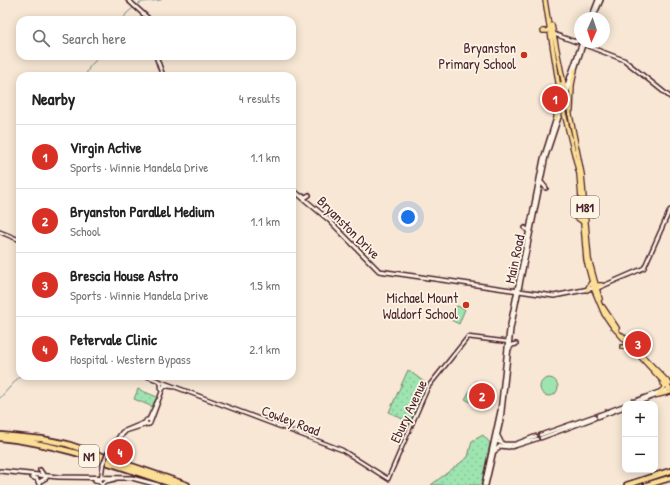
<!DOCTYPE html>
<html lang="en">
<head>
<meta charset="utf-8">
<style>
	:root { --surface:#fff; --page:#f2f2f2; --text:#222; --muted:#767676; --line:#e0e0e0; --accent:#d93025 }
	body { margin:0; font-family:"Patrick Hand",sans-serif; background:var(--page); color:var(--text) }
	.controls { position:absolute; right:12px; bottom:12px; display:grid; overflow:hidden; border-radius:8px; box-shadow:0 2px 10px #0003 }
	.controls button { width:36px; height:36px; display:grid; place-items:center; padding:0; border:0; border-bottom:1px solid var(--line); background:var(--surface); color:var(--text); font:20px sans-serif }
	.compass { position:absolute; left:574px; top:12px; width:36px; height:36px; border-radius:50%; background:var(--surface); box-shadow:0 2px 10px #0003; rotate:183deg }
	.you { position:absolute; left:408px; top:217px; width:14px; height:14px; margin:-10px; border:3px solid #fff; border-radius:50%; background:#1a73e8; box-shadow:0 0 0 6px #1a73e833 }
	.badge { display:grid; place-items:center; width:26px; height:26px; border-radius:50%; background:var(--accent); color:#fff; font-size:13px; font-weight:700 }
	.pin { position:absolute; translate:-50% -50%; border:2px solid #fff; box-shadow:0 1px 4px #0006 }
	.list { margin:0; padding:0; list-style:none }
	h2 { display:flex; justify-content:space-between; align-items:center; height:52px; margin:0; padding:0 16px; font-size:17px }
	h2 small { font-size:13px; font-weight:400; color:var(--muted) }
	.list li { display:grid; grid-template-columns:26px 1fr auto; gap:12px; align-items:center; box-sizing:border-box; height:64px; padding:0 16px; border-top:1px solid var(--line) }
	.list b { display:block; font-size:15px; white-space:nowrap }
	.list p { margin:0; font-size:13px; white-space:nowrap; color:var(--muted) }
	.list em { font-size:13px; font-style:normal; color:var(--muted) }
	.icon { flex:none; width:22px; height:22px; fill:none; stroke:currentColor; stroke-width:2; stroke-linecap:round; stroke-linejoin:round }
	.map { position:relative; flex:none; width:670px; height:485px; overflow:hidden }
	.search { position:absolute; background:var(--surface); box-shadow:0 2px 10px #0003; left:16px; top:16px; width:280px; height:44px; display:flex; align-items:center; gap:10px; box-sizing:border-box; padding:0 14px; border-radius:12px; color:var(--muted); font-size:15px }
	.panel { position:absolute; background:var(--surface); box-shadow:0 2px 10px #0003; left:16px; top:72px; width:280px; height:308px; border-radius:12px }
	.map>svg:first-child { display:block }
</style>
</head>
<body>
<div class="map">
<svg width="670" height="485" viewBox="0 0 670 485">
	<defs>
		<pattern id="grass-tufts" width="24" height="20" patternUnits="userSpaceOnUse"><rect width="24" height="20" fill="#9ee4b0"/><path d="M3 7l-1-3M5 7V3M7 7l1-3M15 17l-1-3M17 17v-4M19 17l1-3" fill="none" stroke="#8ac398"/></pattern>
		<pattern id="park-dots" width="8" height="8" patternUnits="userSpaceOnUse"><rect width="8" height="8" fill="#9ee4b0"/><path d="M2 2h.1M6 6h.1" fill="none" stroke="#8ac398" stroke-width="1.8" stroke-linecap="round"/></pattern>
	</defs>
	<rect width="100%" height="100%" fill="#f7e7d4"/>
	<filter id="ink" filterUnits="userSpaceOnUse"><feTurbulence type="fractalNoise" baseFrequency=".025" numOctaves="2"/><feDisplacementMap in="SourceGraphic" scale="8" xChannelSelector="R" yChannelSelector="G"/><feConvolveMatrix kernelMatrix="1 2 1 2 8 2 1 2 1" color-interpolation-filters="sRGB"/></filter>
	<g filter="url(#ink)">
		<path fill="url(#grass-tufts)" stroke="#74826e" d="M476,381L487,387L476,405L465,399Z"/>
		<path fill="url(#park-dots)" stroke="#74826e" d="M408,370L427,384L410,423L389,412Z
			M138,389L157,397L153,407L134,399Z
			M483,435L490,443L481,485H431L468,457L472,441Z"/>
		<path fill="#9ee4b0" stroke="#74826e" d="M457,306L465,309L459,324L451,320L453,309Z
			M540 387a9 9 0 1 1 18 0a9 9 0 1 1-18 0Z"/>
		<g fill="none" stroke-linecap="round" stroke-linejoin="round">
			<path stroke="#6b8a92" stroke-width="1" d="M137,5L142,2L161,0
				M123,20L126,14L134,7
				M85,76L90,66L100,56
				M0,398L20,376"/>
			<g stroke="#4a1f2b" stroke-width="5.5">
				<path id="tertiary" d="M554,34L576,42
					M582,44L624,60L670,97
					M0,232L20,240
					M596,289L644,268L670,210
					M146,376L342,450L388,479L428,387L468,337L509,342
					M158,381L161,384V389
					M163,388L166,386L174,387
					M635,401L661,391
					M636,403L658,395L670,388
					M632,404L633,401L636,402
					M598,415L625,405
					M598,417L625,407
					M149,419L158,400
					M145.5 422a2.5 2.5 0 1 1 5 0a2.5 2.5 0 1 1-5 0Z
					M151,421L165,383
					M540,435L594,416
					M541,438L595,418
					M117,440L126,431L148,424
					M496,441L512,447L537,439
					M504,444H515L536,436
					M107,454L122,432L146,422
					M101,479L103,464"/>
			</g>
			<g stroke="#4a1f2b" stroke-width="6">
				<path id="secondary" d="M128,0L150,20
					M591,18L598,0
					M593,18L601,0
					M575,41H580
					M156,56L163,76
					M566,88L582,42
					M542,183L546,188
					M292,189L329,220L379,271L554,296L594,288
					M301,196L306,197L309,195
					M525,228L529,232
					M509,349L512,345L516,344
					M498,436L501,442
					M495,451L500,446L509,447
					M40,470L44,476
					M0,471L58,477L132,478L158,485
					M32,477L37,479L39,484
					M95,480L100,481L102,485
					M39,482L46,478
					M103,484L106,481L115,479
					M484,485L500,411L509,330L543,159L556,118
					M486,485L501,420L511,329L546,156L584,42"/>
			</g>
			<g stroke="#4a1f2b" stroke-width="6">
				<path id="primary" d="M545,0L561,101L579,174L586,260L594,290L604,314L613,327L670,389
					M552,25L582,174L589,259L600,299
					M543,31H547L550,28
					M561,84L563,98
					M571,110L572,85L575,70
					M556,119L558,94
					M586,209L592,214
					M576,217L583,222
					M594,282L597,285H602
					M587,290L590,284
					M603,307L617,328
					M622,335L670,384
					M622,347H629
					M660,392L664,388L663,383
					M658,395L670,392"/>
			</g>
			<g stroke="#4a1f2b" stroke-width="8">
				<path id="motorway" d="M0,435L42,439L67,444L187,485
					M0,438C62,444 116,466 175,485
					M627,485L670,471
					M647,485L670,478"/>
			</g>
			<use href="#tertiary" stroke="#fcf5e5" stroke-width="2.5"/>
			<use href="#secondary" stroke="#fcf5e5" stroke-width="3"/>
			<use href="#primary" stroke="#fbdf96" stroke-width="3.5"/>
			<use href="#motorway" stroke="#fbdf96" stroke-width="4.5"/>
			<g stroke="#4a1f2b" stroke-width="5.5" stroke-linecap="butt">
				<path id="tertiary-bridge" d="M103,464L107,454"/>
			</g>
			<use href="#tertiary-bridge" stroke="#fcf5e5" stroke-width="2.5"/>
		</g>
	</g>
	<g fill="#c8321e" stroke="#fcf5e5" stroke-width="1.5">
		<circle cx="524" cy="55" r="4"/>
		<circle cx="466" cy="305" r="4"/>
	</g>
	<g text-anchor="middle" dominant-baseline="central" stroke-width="3.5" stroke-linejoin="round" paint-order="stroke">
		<g fill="#fcf5e5" stroke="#7f5f63" stroke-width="1">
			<rect x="571" y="196" width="28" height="22" rx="3"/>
			<rect x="79" y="445" width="20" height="22" rx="3"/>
		</g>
		<g font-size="13" font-weight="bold" fill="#4a1f2b">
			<text x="585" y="207">M81</text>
			<text x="89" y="456">N1</text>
		</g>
		<g font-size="14" fill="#4a1f2b" stroke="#fcf5e5" text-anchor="end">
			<text x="516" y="47">Bryanston<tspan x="516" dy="16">Primary School</tspan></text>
			<text x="458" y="297">Michael Mount<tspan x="458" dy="16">Waldorf School</tspan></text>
		</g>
		<g font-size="14" fill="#4a1f2b" stroke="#fcf5e5">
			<text transform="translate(349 227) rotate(45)">Bryanston Drive</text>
			<text transform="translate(514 259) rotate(-78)">Main Road</text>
			<text transform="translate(408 411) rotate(-65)">Ebury Avenue</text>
			<text transform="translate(291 420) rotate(21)">Cowley Road</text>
		</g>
	</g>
</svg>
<div class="controls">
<button>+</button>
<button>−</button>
</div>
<svg class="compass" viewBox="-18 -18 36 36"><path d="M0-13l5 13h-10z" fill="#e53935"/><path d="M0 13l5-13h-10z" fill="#767676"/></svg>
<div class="you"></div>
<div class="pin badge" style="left:555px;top:99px">1</div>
<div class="pin badge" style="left:482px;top:396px">2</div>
<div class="pin badge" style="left:638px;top:344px">3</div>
<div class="pin badge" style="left:120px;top:452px">4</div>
<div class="search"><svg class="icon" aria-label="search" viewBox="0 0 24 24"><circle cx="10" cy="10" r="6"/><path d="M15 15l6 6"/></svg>Search here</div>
<section class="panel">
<h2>Nearby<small>4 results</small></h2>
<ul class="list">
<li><span class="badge">1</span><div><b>Virgin Active</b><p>Sports · Winnie Mandela Drive</p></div><em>1.1 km</em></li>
<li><span class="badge">2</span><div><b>Bryanston Parallel Medium</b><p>School</p></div><em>1.1 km</em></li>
<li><span class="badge">3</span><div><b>Brescia House Astro</b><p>Sports · Winnie Mandela Drive</p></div><em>1.5 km</em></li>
<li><span class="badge">4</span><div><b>Petervale Clinic</b><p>Hospital · Western Bypass</p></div><em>2.1 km</em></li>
</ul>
</section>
</div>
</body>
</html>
